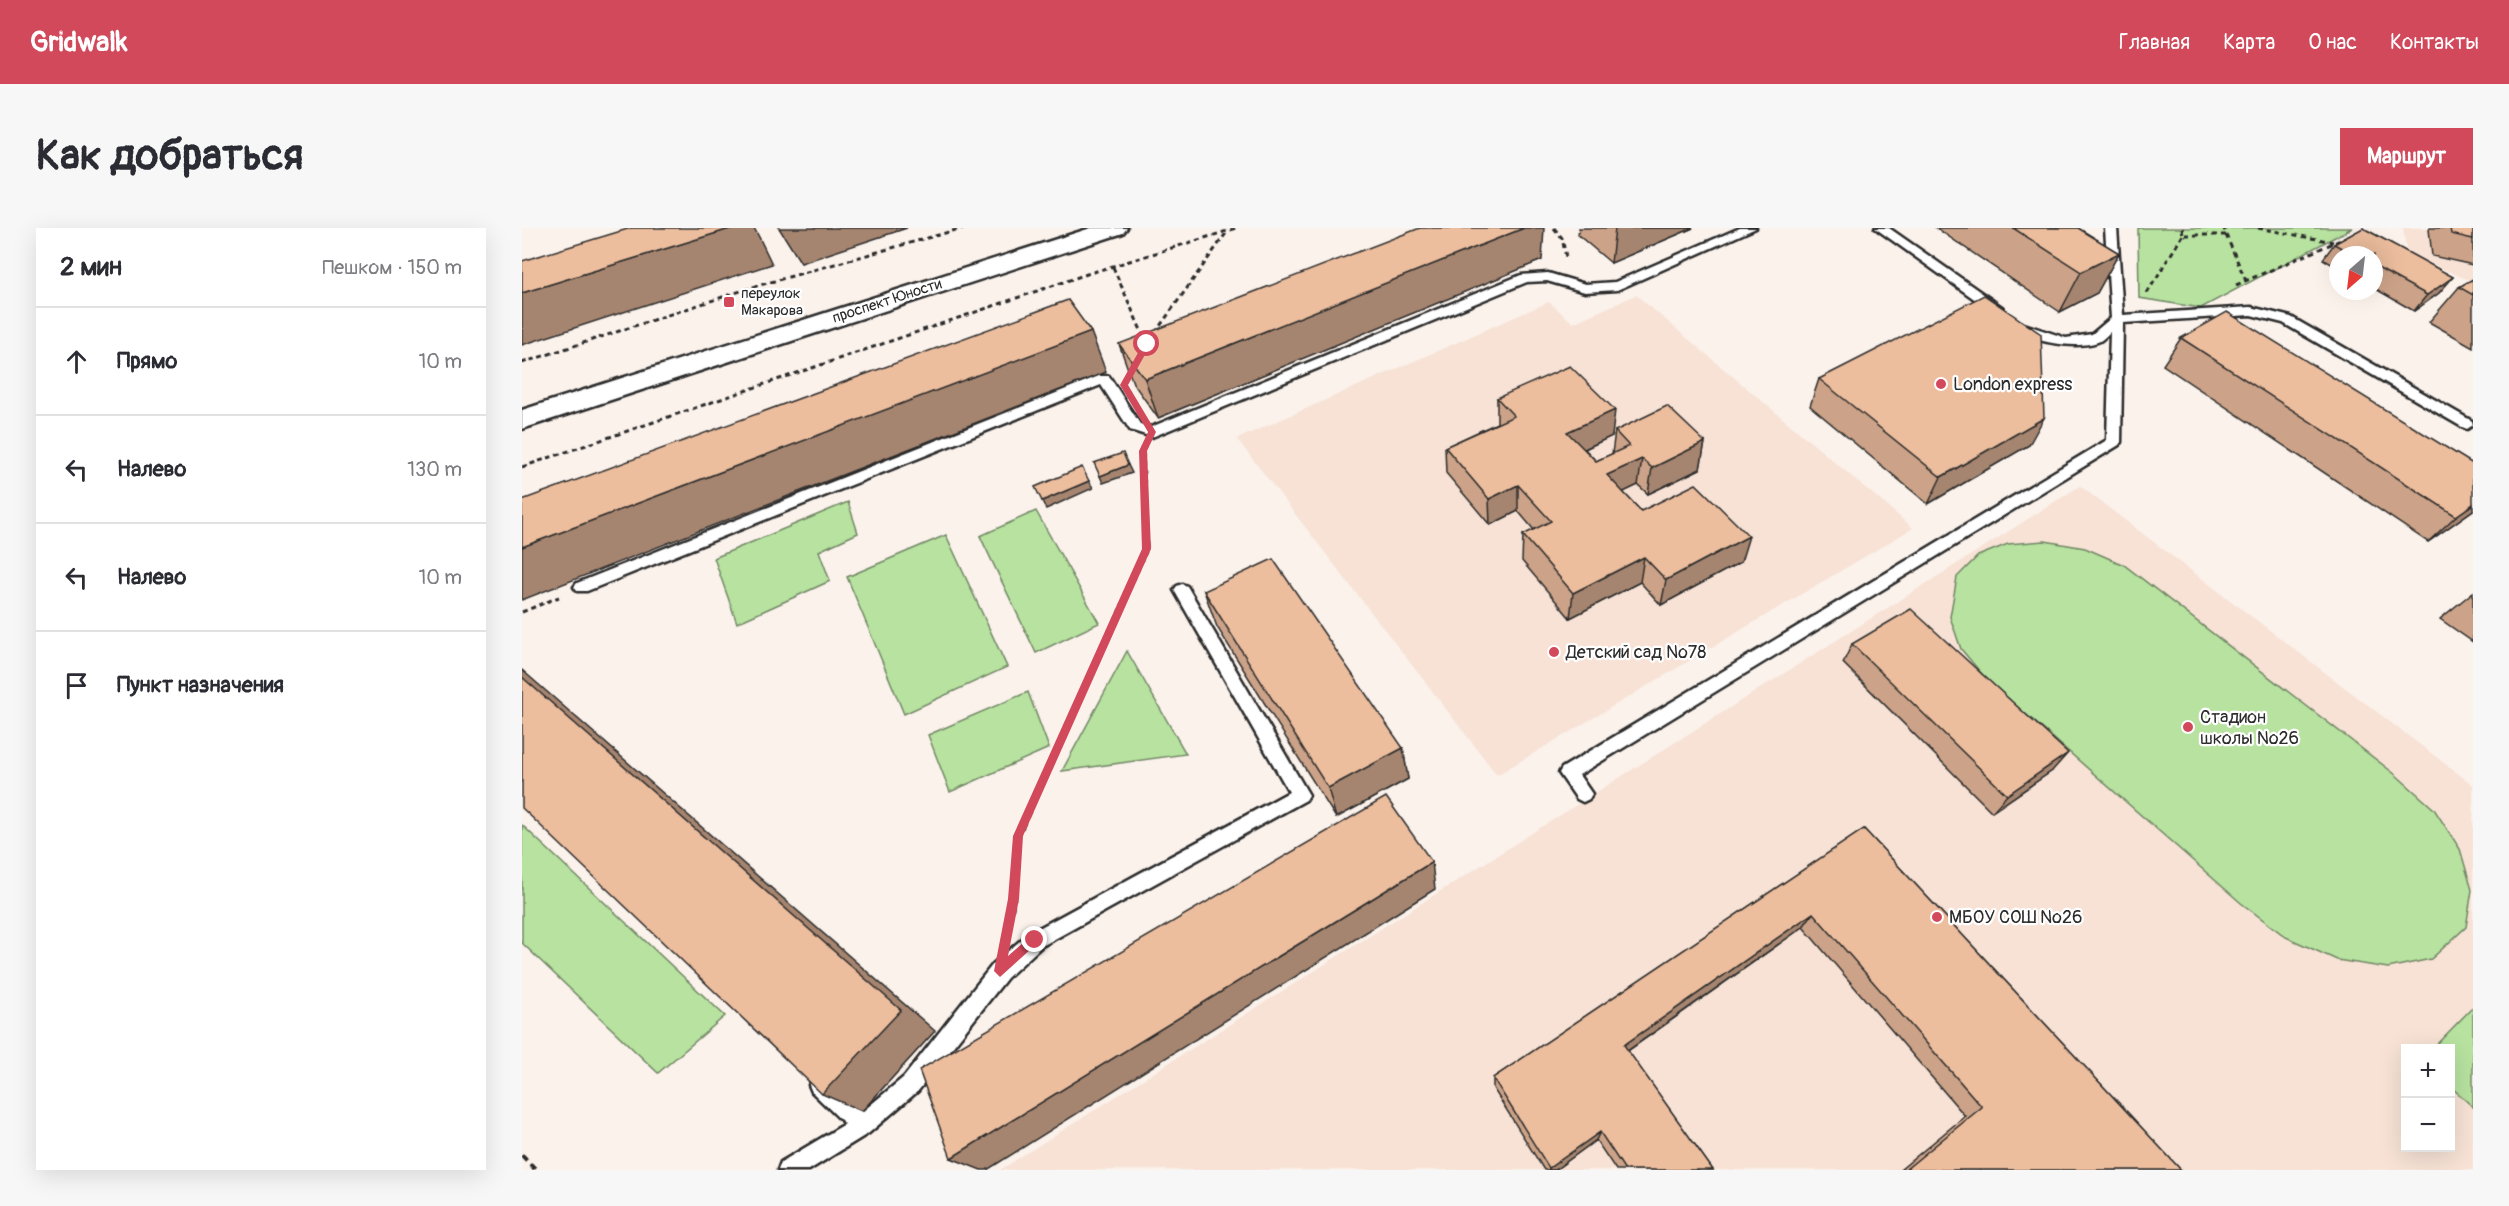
<!DOCTYPE html>
<html lang="ru">
<head>
<meta charset="utf-8">
<style>
	:root { --surface:#fff; --page:#f7f7f7; --text:#2b2b33; --muted:#7c7c81; --line:#e1e1e2; --accent:#d1495b }
	body { margin:0; font-family:Pangolin,sans-serif; background:var(--page); color:var(--text) }
	.controls { position:absolute; right:18px; bottom:18px; display:grid; overflow:hidden; border-radius:0px; box-shadow:0 6px 24px #0002 }
	.controls button { width:54px; height:54px; display:grid; place-items:center; padding:0; border:0; border-bottom:2px solid var(--line); background:var(--surface); color:var(--text); font:30px sans-serif }
	.compass { position:absolute; left:1807px; top:18px; width:54px; height:54px; border-radius:50%; background:var(--surface); box-shadow:0 6px 24px #0002; rotate:208deg }
	.stop { position:absolute; width:18px; height:18px; margin:-14px; border:4px solid #d1495b; border-radius:50%; background:#fff }
	.stop.end { background:#d1495b; border-color:#fff; box-shadow:0 2px 6px #0008 }
	.list { margin:0; padding:0; list-style:none }
	h2 { display:flex; justify-content:space-between; align-items:center; height:78px; margin:0; padding:0 24px; font-size:26px }
	h2 small { font-size:20px; font-weight:400; color:var(--muted) }
	.list li { display:grid; grid-template-columns:39px 1fr auto; gap:18px; align-items:center; box-sizing:border-box; height:108px; padding:0 24px; border-top:2px solid var(--line) }
	.list b { display:block; font-size:22px; white-space:nowrap }
	.list em { font-size:20px; font-style:normal; color:var(--muted) }
	.icon { flex:none; width:33px; height:33px; fill:none; stroke:currentColor; stroke-width:2; stroke-linecap:round; stroke-linejoin:round }
	.map { position:relative; flex:none; width:1951px; height:942px; overflow:hidden; border-radius:0px }
	header { display:flex; align-items:center; gap:36px; box-sizing:border-box; height:84px; padding:0 30px; background:var(--accent); color:#fff }
	header strong { font-size:28px }
	nav { display:flex; gap:33px; margin-inline-start:auto; font-size:21px }
	.intro { display:flex; align-items:center; justify-content:space-between; box-sizing:border-box; height:144px; padding:0 36px }
	h1 { margin:0; font-size:42px }
	.button { padding:15px 27px; border-radius:0px; background:var(--accent); color:#fff; font-size:21px; font-weight:700 }
	main { display:flex; gap:36px; padding:0 36px }
	aside { flex:1; background:var(--surface); border-radius:0px; box-shadow:0 6px 24px #0002 }
	.map>svg:first-child { display:block }
</style>
</head>
<body>
<header>
<strong>Gridwalk</strong>
<nav><a>Главная</a><a>Карта</a><a>О нас</a><a>Контакты</a></nav>
</header>
<div class="intro"><h1>Как добраться</h1><a class="button">Маршрут</a></div>
<main>
<aside>
<h2>2 мин<small>Пешком · 150 m</small></h2>
<ul class="list">
<li><svg class="icon" aria-label="ahead" viewBox="0 0 24 24"><path d="M12 20V5M6 11l6-6 6 6"/></svg><div><b>Прямо</b></div><em>10 m</em></li>
<li><svg class="icon" aria-label="left" viewBox="0 0 24 24"><path d="M17 20v-9H6M10 6l-5 5 5 5"/></svg><div><b>Налево</b></div><em>130 m</em></li>
<li><svg class="icon" aria-label="left" viewBox="0 0 24 24"><path d="M17 20v-9H6M10 6l-5 5 5 5"/></svg><div><b>Налево</b></div><em>10 m</em></li>
<li><svg class="icon" aria-label="arrive" viewBox="0 0 24 24"><path d="M6 21V4h12l-3 4 3 4H6"/></svg><div><b>Пункт назначения</b></div></li>
</ul>
</aside>
<div class="map">
<svg width="1951" height="942" viewBox="0 0 1951 942">
	<rect width="100%" height="100%" fill="#fbf2ec"/>
	<filter id="ink" filterUnits="userSpaceOnUse"><feTurbulence type="fractalNoise" baseFrequency=".0167" numOctaves="2"/><feDisplacementMap in="SourceGraphic" scale="12" xChannelSelector="R" yChannelSelector="G"/><feConvolveMatrix kernelMatrix="1 2 1 2 8 2 1 2 1" color-interpolation-filters="sRGB"/></filter>
	<g filter="url(#ink)">
		<path fill="#f7e2d5" fill-rule="evenodd" d="M1881,0H1951V54L1885,25Z
			M1114,67L1391,300L975,547L715,211L1027,74L1051,95Z
			M1558,258L1951,557V942H478ZM1884,820H1928V920H1884Z"/>
		<path fill="#b7e29f" stroke="#718665" stroke-width="1.5" d="M1616,0H1830L1679,80L1617,70Z
			M326,274L336,305L297,323L308,353L215,395L192,330Z
			M514,283L577,395L514,425L458,308Z
			M424,307L485,439L382,486L325,349Z
			M1523,313L1563,320L1602,337L1874,547L1912,581L1938,621L1950,662L1944,699L1909,731L1866,740L1815,732L1764,709L1719,675L1465,452L1439,421L1428,389L1435,349L1456,328L1486,316Z
			M605,423L664,526L540,543Z
			M506,464L527,520L428,564L406,507Z
			M0,597L203,788L136,845L0,715Z
			M1951,779V879L1929,859L1928,820H1911Z"/>
		<g fill="none" stroke-linecap="round" stroke-linejoin="round">
			<g stroke="#2b2b2b" stroke-width="5">
				<path id="service" d="M1218,0H1234L1095,62L1063,64L1025,53L1005,54L630,209L608,202L579,157L65,363H55L52,359L55,355L577,148H587L618,196L629,199L999,47L1026,45L1063,56L1093,54Z
					M1353,0H1367L1480,79L1482,82L1480,85H1472Z
					M1583,0H1595L1601,87L1729,79L1769,89L1950,193L1951,197L1945,201L1940,199L1761,95L1729,87L1601,95L1599,214L1597,217L1057,547L1070,566L1067,571L1061,574L1055,571L1037,545L1040,540L1585,212L1588,104C1585,107 1581,111 1578,113C1559,122 1506,115 1493,99L1499,95L1544,110L1570,106L1589,90Z
					M660,356L665,358L784,562L787,567L784,572L520,718L485,750L396,863L347,905L287,942H256L259,934L323,896L290,864L287,857L290,850L297,847L304,850L340,884L382,849L471,736L506,706L767,564L652,362L655,358Z"/>
			</g>
			<g stroke="#2b2b2b" stroke-width="5">
				<path id="secondary" d="M569,0H605L601,5L0,201V182Z"/>
			</g>
			<path stroke="#2b2b2b" stroke-width="3" stroke-dasharray="5 4" stroke-linecap="butt" d="M1032,0L1040,10L1044,29
				M1660,0L1661,7H1704L1702,0
				M1736,0L1811,14
				M1704,7L1724,53
				M591,39L622,109
				M1714,57L1828,8
				M1625,65L1661,7
				M633,105L705,4
				M0,135L231,59L441,0
				M0,239L565,46L715,0
				M0,384L37,369
				M589,402L625,321L621,226"/>
			<path stroke="#2b2b2b" stroke-width="4.5" stroke-dasharray="7 5" stroke-linecap="butt" d="M487,695L492,671L496,608L589,401
				M0,927L14,942"/>
			<use href="#service" fill="#fff" fill-rule="evenodd"/>
			<use href="#secondary" fill="#fff" fill-rule="evenodd"/>
		</g>
		<path fill="#cca388" stroke="#2b2b2b" stroke-width="1.5" d="M1057,0H1171L1089,35L1056,7Z
			M1414,0H1556L1597,25L1575,65L1538,84Z
			M1841,0L1931,49L1917,65L1892,83L1852,60V27H1816V40L1801,31L1812,16Z
			M1908,0H1951V37L1910,28L1907,1Z
			M1020,32L636,190L611,155L597,116Z
			M1951,51V119L1907,94L1937,59Z
			M1659,110L1951,282L1906,314L1641,137Z
			M1297,151L1507,217L1406,276L1288,178Z
			M975,170L1090,208L1063,221L1074,233L1090,226L1093,203L1183,214L1178,241L1126,266L1116,257L1101,264L1119,283L1219,334L1139,377L1118,354L1048,390L1000,333L1001,307L1012,302L996,283L968,297L924,245L923,219L975,195Z
			M682,363L881,520L886,551L814,590L695,399Z
			M1951,364V414L1918,391Z
			M1330,416L1530,543L1470,584L1321,435Z
			M1342,601L1659,942H1378L1443,888L1281,699L1106,823L1191,942H1094L1074,912L1033,942H1022L971,860V850Z"/>
		<path fill="#a6856f" stroke="#2b2b2b" stroke-width="1.5" d="M211,0H232L237,9L250,36L0,117V65Z
			M257,0H385L279,35Z
			M1002,0H1022L1020,32L636,190L623,151Z
			M1093,0H1171L1089,35Z
			M1597,25L1575,65L1538,84L1559,44Z
			M1931,49L1917,65L1892,83L1905,67Z
			M569,104L584,144L0,372V319Z
			M1093,182L1090,208L1043,230L1045,204Z
			M1522,190L1507,217L1406,276L1419,249Z
			M1183,214L1178,241L1126,266L1130,240Z
			M1120,231L1116,257L1081,274L1085,247Z
			M606,237L610,245L581,255L578,248Z
			M567,253L571,260L524,281L520,273Z
			M996,257V283L968,297L967,271Z
			M1951,276V282L1906,314L1934,288Z
			M1227,308L1219,334L1139,377L1144,352Z
			M1122,329L1118,354L1048,390L1051,365Z
			M0,442L413,803L340,883L300,866L0,449Z
			M881,520L886,551L814,590L806,560Z
			M1546,525L1530,543L1470,584L1485,567Z
			M910,634L913,661L465,942H459L429,930Z
			M1291,685L1281,699L1098,828L1102,817Z
			M1078,904L1074,912L1033,942H1027V940Z"/>
		<path fill="#edbe9e" stroke="#2b2b2b" stroke-width="1.5" d="M109,0H211L0,65V33Z
			M898,0H1002L623,151L597,116Z
			M1491,0H1556L1597,25L1559,44Z
			M1841,0L1931,49L1905,67L1852,38V27H1833L1812,16Z
			M1928,0H1951V11L1929,6Z
			M1951,51V67L1937,59Z
			M1462,67L1519,106L1522,190L1419,249L1297,151Z
			M546,72L569,104L0,319V272Z
			M1705,84L1951,236V276L1934,288L1659,110Z
			M1048,138L1093,182L1045,204L1074,233L1107,218L1093,203L1145,178L1183,214L1130,240L1120,231L1085,247L1119,283L1174,256L1227,308L1144,352L1122,329L1051,365L1001,307L1029,293L996,257L967,271L923,219L992,188L975,170Z
			M601,225L606,237L578,248L572,235Z
			M560,239L567,253L520,273L513,259Z
			M751,331L881,520L806,560L682,363Z
			M1389,381L1546,525L1485,567L1330,416Z
			M0,449L379,782L300,866L0,580Z
			M864,569L910,634L429,930L397,842Z
			M1342,601L1659,942H1383L1460,879L1291,685L1102,817L1191,942H1103L1078,904L1027,940L971,850Z"/>
	</g>
	<path fill="#d1495b" d="M622,114L629,116L606,157L634,204L625,223L629,321L501,608L497,671L486,728L509,708L513,706L519,712L478,749L472,743L486,671L491,608L620,321L617,223L626,204L598,157Z"/>
	<g fill="#d1495b" stroke="#fff" stroke-width="2">
		<rect x="201" y="68" width="12" height="12" rx="3"/>
		<circle cx="1419" cy="156" r="6"/>
		<circle cx="1032" cy="424" r="6"/>
		<circle cx="1666" cy="499" r="6"/>
		<circle cx="1415" cy="689" r="6"/>
	</g>
	<g text-anchor="middle" dominant-baseline="central" stroke-width="4.5" stroke-linejoin="round" paint-order="stroke">
		<g font-size="15" fill="#2b2b2b" stroke="#fff" text-anchor="start">
			<text x="219" y="65">переулок<tspan x="219" dy="17">Макарова</tspan></text>
		</g>
		<g font-size="15" fill="#2b2b2b" stroke="#fff">
			<text transform="translate(365 73) rotate(-18)">проспект Юности</text>
		</g>
		<g font-size="18" fill="#2b2b2b" stroke="#fff" text-anchor="start">
			<text x="1431" y="156">London express</text>
			<text x="1044" y="424">Детский сад №78</text>
			<text x="1678" y="489">Стадион<tspan x="1678" dy="21">школы №26</tspan></text>
			<text x="1427" y="689">МБОУ СОШ №26</text>
		</g>
	</g>
</svg>
<div class="controls">
<button>+</button>
<button>−</button>
</div>
<svg class="compass" viewBox="-18 -18 36 36"><path d="M0-13l5 13h-10z" fill="#e53935"/><path d="M0 13l5-13h-10z" fill="#7c7c81"/></svg>
<div class="stop" style="left:625px;top:116px"></div>
<div class="stop end" style="left:513px;top:712px"></div>
</div>
</main>
</body>
</html>
